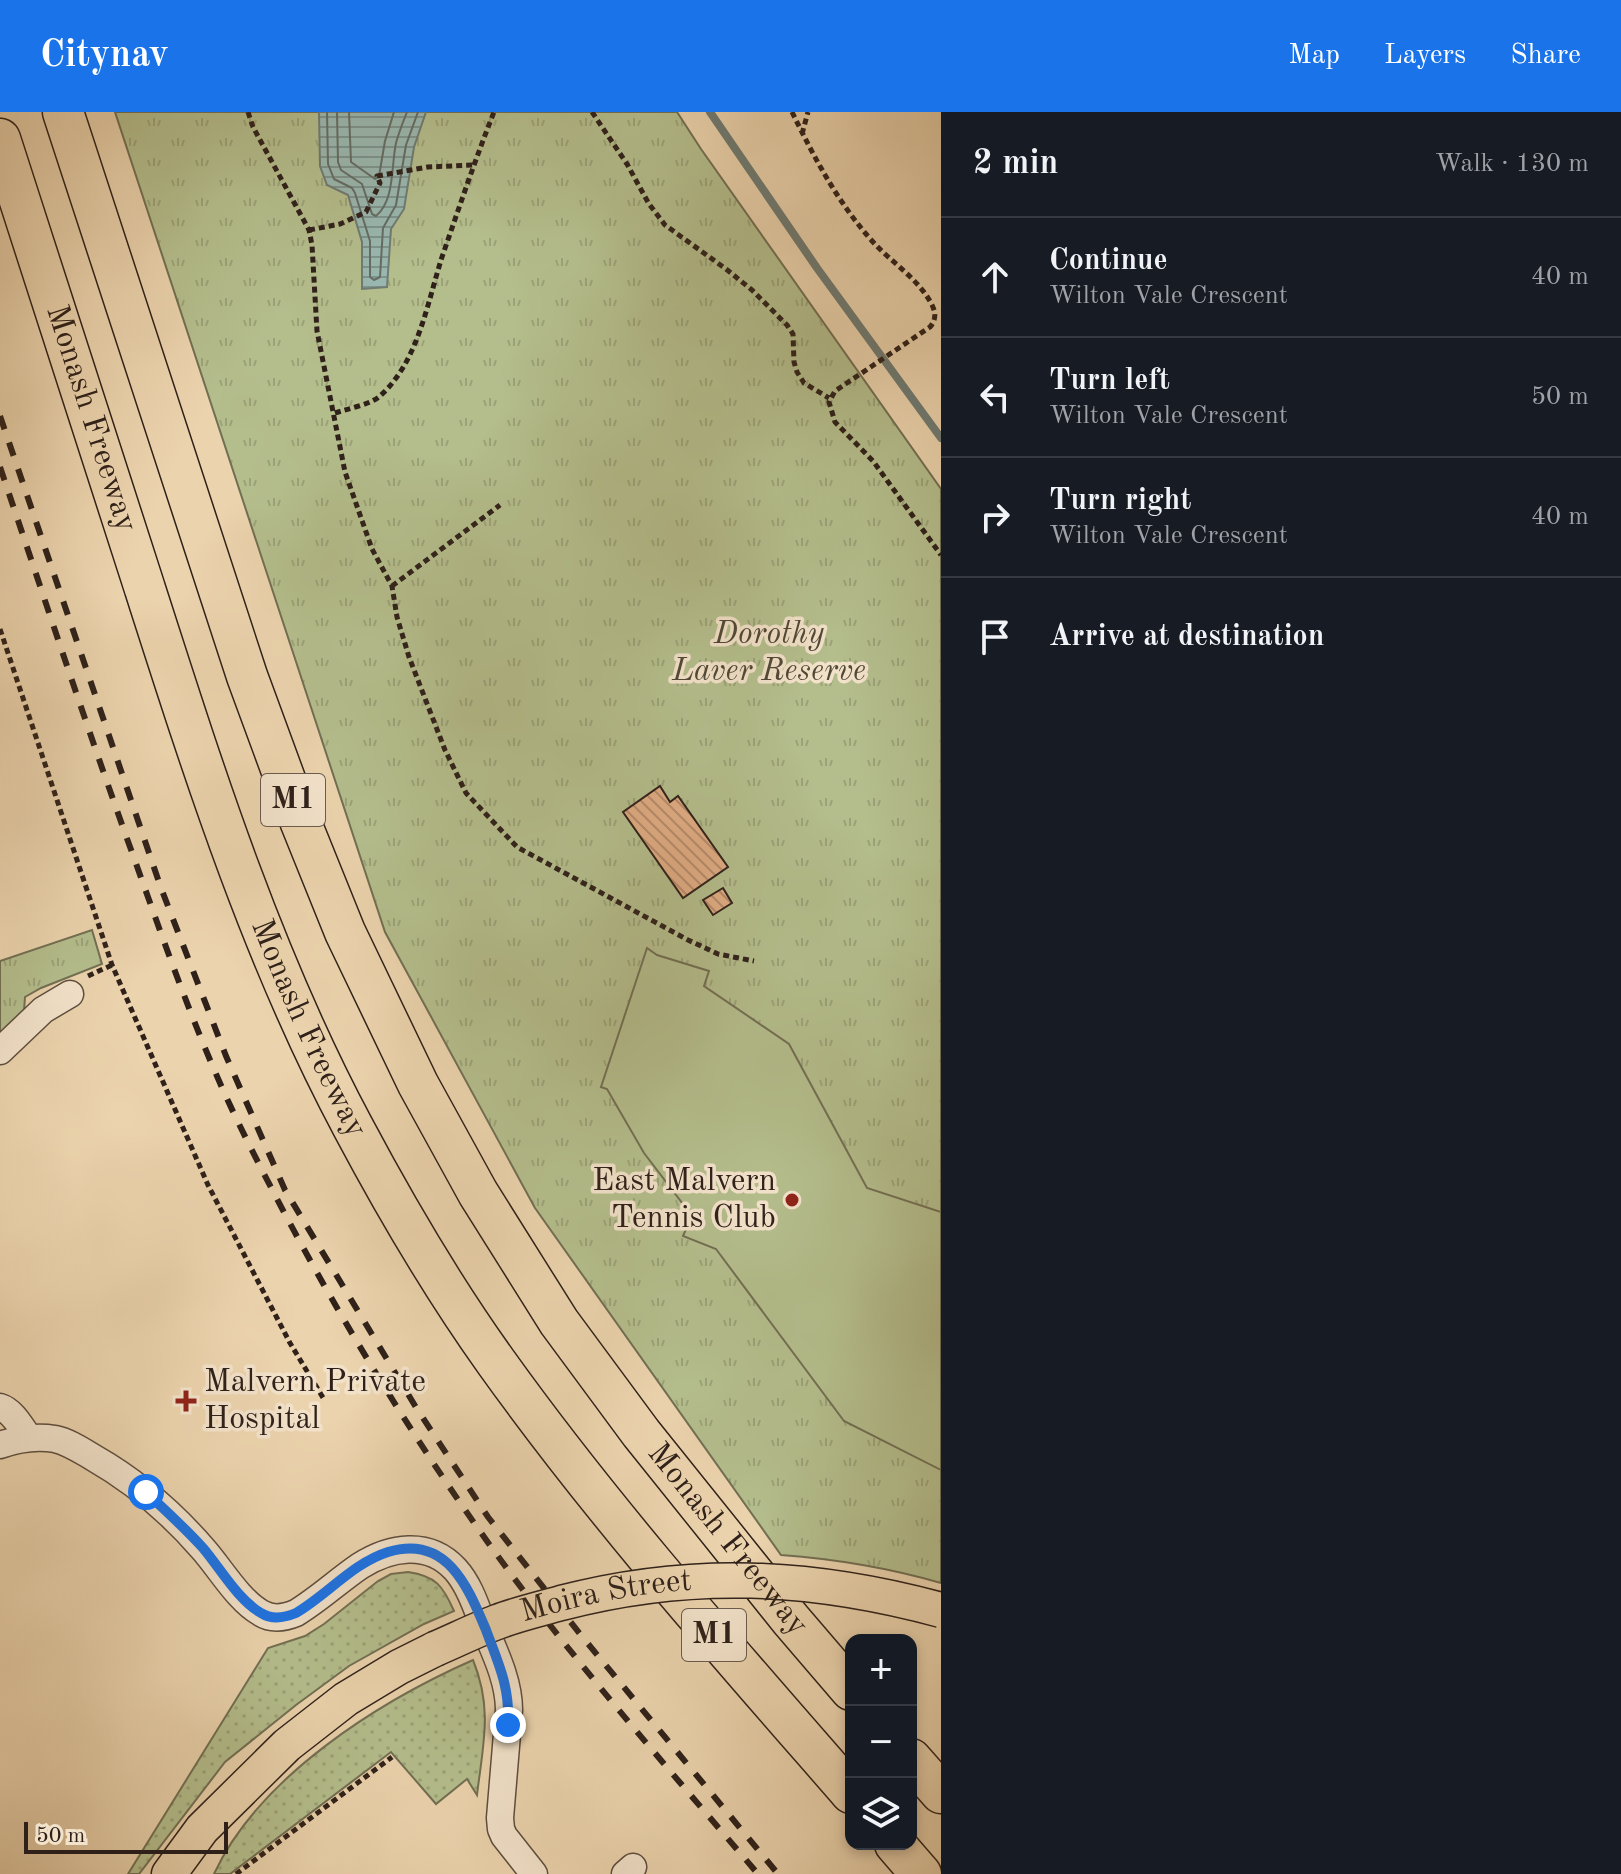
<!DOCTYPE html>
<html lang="en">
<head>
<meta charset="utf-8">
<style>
	:root { --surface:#171b24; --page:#20242c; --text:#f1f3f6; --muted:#9ea1a6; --line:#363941; --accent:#1a73e8 }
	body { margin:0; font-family:"Old Standard TT",serif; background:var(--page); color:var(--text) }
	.controls { position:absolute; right:24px; bottom:24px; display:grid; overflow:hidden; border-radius:16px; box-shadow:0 4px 12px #0003 }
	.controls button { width:72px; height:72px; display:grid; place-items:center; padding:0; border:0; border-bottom:2px solid var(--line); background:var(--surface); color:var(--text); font:40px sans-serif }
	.scale { position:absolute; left:24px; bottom:20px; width:204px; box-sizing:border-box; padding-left:8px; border:4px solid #2f211a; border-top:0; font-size:22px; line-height:28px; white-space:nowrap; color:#2f211a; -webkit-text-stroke:6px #f2e2ca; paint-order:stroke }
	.stop { position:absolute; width:24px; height:24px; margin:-18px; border:6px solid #1a73e8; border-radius:50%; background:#fff }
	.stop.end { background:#1a73e8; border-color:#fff; box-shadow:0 2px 8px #0008 }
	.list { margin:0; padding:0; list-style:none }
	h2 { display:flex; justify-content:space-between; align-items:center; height:104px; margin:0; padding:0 32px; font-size:34px }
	h2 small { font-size:26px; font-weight:400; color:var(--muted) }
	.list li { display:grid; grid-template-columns:52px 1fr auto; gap:24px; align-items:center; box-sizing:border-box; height:120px; padding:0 32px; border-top:2px solid var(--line) }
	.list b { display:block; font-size:30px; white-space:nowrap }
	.list p { margin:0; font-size:26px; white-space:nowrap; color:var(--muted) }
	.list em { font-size:26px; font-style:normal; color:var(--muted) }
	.icon { flex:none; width:44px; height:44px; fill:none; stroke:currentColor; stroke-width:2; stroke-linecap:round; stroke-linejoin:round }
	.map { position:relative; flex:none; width:941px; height:1762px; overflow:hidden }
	header { display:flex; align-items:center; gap:48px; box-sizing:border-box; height:112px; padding:0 40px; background:var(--accent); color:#fff }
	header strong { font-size:38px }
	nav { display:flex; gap:44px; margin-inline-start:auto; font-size:28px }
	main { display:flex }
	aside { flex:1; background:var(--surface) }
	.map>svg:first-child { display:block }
</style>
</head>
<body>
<header>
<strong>Citynav</strong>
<nav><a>Map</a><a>Layers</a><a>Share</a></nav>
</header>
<main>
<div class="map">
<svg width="941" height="1762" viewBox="0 0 941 1762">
	<defs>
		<pattern id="grass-dots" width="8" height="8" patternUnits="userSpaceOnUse" patternTransform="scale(2)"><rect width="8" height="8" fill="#b4bd8c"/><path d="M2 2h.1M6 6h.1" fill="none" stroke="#9ba278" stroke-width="1.8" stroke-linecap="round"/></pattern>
		<pattern id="park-tufts" width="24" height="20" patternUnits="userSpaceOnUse" patternTransform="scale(2)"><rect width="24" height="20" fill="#b4bd8c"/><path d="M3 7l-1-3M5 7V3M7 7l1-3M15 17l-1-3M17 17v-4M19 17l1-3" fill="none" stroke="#9ba278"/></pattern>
		<pattern id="water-rules" width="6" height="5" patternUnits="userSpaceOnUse" patternTransform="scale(2)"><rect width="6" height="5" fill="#99b7af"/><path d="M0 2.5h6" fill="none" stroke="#7d948e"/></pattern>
		<pattern id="building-back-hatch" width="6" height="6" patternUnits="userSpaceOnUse" patternTransform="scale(2)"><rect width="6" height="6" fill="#e1ad85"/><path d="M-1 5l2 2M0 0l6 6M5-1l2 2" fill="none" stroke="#b78c6c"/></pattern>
	</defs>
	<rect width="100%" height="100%" fill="#ebd3ad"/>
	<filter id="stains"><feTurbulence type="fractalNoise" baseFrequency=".0025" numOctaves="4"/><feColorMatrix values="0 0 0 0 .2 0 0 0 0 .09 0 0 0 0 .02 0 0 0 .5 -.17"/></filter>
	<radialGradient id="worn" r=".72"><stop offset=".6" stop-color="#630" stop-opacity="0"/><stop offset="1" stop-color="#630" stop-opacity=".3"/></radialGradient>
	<path fill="url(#grass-dots)" stroke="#726f53" stroke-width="2" d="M408,1460C436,1464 443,1474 454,1499L424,1512L349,1554L296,1593L225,1650L139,1762H128L268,1536L305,1524L324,1512L378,1469L391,1462Z
		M473,1548C493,1597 483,1632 477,1683L467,1667L436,1692L391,1640L230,1762H214C259,1665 378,1590 473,1548Z"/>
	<path fill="url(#park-tufts)" stroke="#726f53" stroke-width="2" d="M115,0H677L701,37L941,377V1471C889,1456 836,1447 781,1443L535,1096L385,820Z
		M92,818L102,852L41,876L25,885L24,899L0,921V849Z"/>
	<path fill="#b4bd8c" stroke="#726f53" stroke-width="2" d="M647,836L657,843L709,859L704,874L789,932L867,1076L941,1100V1358L844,1309L716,1137L683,1124L692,1104L644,1041L607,977L601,975Z"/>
	<path fill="url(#water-rules)" stroke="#6f7b73" stroke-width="2" d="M319,0H426L414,35L404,97L391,117L387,175L362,177V130L348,83L327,73L320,54Z"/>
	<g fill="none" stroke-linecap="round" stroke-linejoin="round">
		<path stroke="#646c64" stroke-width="2" d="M327,0L328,52L334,67L352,76L355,81L370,129V165L374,168L380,165L383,116L396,93L406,33L418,0
			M337,0L338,50L341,58L362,72L372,102L376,104C395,88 391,54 396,31C399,20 403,10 407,0
			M349,0L351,50L375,67L379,64L385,29L394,0"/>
		<path stroke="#6f7b73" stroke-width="8" d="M710,0L817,156L941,326"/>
	</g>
	<path fill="url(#building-back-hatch)" stroke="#2f211a" stroke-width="2" d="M660,674L670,690L678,684L728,755L683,786L623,700Z
		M723,776L732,791L713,803L703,788Z"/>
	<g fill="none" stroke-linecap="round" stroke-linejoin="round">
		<g stroke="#5e4e3f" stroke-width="29">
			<path id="minor" d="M0,939L43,898L70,882
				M0,1295C13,1299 21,1315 29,1326
				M0,1333C17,1327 37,1324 55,1327C69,1330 82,1339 94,1346C136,1370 171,1400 203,1437C220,1456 238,1488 261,1501C272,1508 284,1506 296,1501C319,1487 338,1469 360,1454C390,1435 428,1428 455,1457C467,1470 474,1488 480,1505C492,1535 509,1566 509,1598L500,1706L501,1717L504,1724L534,1762
				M625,1762L633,1755"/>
		</g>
		<g stroke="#2f211a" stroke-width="37">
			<path id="major" d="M169,1762L202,1717L287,1633L346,1587L399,1555L435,1537"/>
		</g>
		<g stroke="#2f211a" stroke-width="43">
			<g id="highway">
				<path id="s1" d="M63,0L247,564L301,711L345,820L418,972L478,1081L559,1210L641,1321L791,1508L851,1578"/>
				<path id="s2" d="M0,27C49,177 97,327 145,477C204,661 262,845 353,1015C396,1096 443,1176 496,1250C604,1401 729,1541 851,1681"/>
				<path d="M911,1647L941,1681"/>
				<path d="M895,1732L921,1762"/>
			</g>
		</g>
		<path stroke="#2f211a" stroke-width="5" stroke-dasharray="6 4" stroke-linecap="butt" d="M248,0L253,15L309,118L312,133L317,219L345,360L372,437L392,474L397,505L409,545L445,638L466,681L517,735L688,828L718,842L754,849
			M592,0L627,52L649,92L665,113L726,157L752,178L787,213L793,222L794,250L797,260L804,271L829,286
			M792,0C815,47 838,91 873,130C892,151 919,167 932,193C936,201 936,208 930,215L835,279L829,290L835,310L873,349L941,443
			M802,22L808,0
			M309,118L340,112L366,100L380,71L377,64L428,55L473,53
			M335,301C347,297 372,292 380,284C418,250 427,192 442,145C459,96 475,48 494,0
			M392,474L500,393
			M0,517L112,853L208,1073L290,1231L325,1289
			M88,864L112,853
			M236,1762L392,1645"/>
		<use href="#minor" stroke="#f2e2ca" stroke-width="26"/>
		<use href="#major" stroke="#ebd3ad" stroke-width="34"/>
		<use href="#highway" stroke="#ebd3ad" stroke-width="40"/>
		<path stroke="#2f211a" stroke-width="6" stroke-dasharray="14 14" stroke-linecap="butt" d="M0,304L161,776L226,944L285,1078L417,1297L488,1405L580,1522L778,1762
			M0,355C44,485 87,616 134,746C166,835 197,925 238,1010C307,1151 387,1287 477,1415C562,1536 662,1649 758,1762"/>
		<g stroke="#2f211a" stroke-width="37" stroke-linecap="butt">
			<g id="major-bridge">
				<path id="s3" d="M435,1537C456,1528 476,1518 497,1510C518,1502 540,1497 561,1491C691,1457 812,1463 941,1498"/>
			</g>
		</g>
		<use href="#major-bridge" stroke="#ebd3ad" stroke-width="34"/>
	</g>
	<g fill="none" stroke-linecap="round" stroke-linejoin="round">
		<path stroke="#1a73e8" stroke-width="10" d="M146,1380C165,1398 185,1416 203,1436C220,1456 238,1488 261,1501C272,1508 284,1506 296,1501C327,1483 353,1451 388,1440C447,1422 468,1475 486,1518C499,1553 510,1575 508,1613"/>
	</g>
	<g fill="#8f2418" stroke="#f2e2ca" stroke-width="3">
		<circle cx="792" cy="1088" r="8"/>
		<path d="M182 1277h8v8h8v8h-8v8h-8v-8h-8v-8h8z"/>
	</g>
	<g text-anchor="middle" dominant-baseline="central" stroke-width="7" stroke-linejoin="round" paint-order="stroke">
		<g fill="#f2e2ca" stroke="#6a5b4f" stroke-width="2">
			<rect x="261" y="662" width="64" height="52" rx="6"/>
			<rect x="682" y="1497" width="64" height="52" rx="6"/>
		</g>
		<g font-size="30" font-weight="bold" fill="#2f211a">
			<text x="293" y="688">M1</text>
			<text x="714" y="1523">M1</text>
		</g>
		<g font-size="32" fill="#2f211a" stroke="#f2e2ca">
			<text stroke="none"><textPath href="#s2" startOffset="294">Monash Freeway</textPath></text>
			<text stroke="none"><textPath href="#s2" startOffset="942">Monash Freeway</textPath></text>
			<text stroke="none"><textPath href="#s1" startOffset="1588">Monash Freeway</textPath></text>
			<text stroke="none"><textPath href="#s3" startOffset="180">Moira Street</textPath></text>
		</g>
		<g font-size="32" font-style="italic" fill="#504836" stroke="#f2e2ca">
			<text x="769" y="523">Dorothy<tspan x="769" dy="37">Laver Reserve</tspan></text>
		</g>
		<g font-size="32" fill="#2f211a" stroke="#f2e2ca" text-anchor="end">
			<text x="776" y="1070">East Malvern<tspan x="776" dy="37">Tennis Club</tspan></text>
			<text x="204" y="1271" text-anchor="start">Malvern Private<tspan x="204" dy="37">Hospital</tspan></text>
		</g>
	</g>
	<rect width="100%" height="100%" filter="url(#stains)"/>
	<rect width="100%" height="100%" fill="url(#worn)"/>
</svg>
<div class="controls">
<button>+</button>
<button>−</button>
<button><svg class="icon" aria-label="layers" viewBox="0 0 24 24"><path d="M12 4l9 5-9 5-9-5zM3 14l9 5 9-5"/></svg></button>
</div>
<div class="scale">50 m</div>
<div class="stop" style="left:146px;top:1380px"></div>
<div class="stop end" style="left:508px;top:1613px"></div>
</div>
<aside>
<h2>2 min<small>Walk · 130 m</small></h2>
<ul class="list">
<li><svg class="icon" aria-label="ahead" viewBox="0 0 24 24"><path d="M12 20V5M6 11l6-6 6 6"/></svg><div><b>Continue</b><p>Wilton Vale Crescent</p></div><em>40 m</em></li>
<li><svg class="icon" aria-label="left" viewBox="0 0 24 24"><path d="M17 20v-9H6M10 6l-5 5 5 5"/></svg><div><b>Turn left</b><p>Wilton Vale Crescent</p></div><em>50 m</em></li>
<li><svg class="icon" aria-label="right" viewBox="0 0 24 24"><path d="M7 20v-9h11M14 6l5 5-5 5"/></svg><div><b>Turn right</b><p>Wilton Vale Crescent</p></div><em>40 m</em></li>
<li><svg class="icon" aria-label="arrive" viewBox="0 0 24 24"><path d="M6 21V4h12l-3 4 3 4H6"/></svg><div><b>Arrive at destination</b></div></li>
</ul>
</aside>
</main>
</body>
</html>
